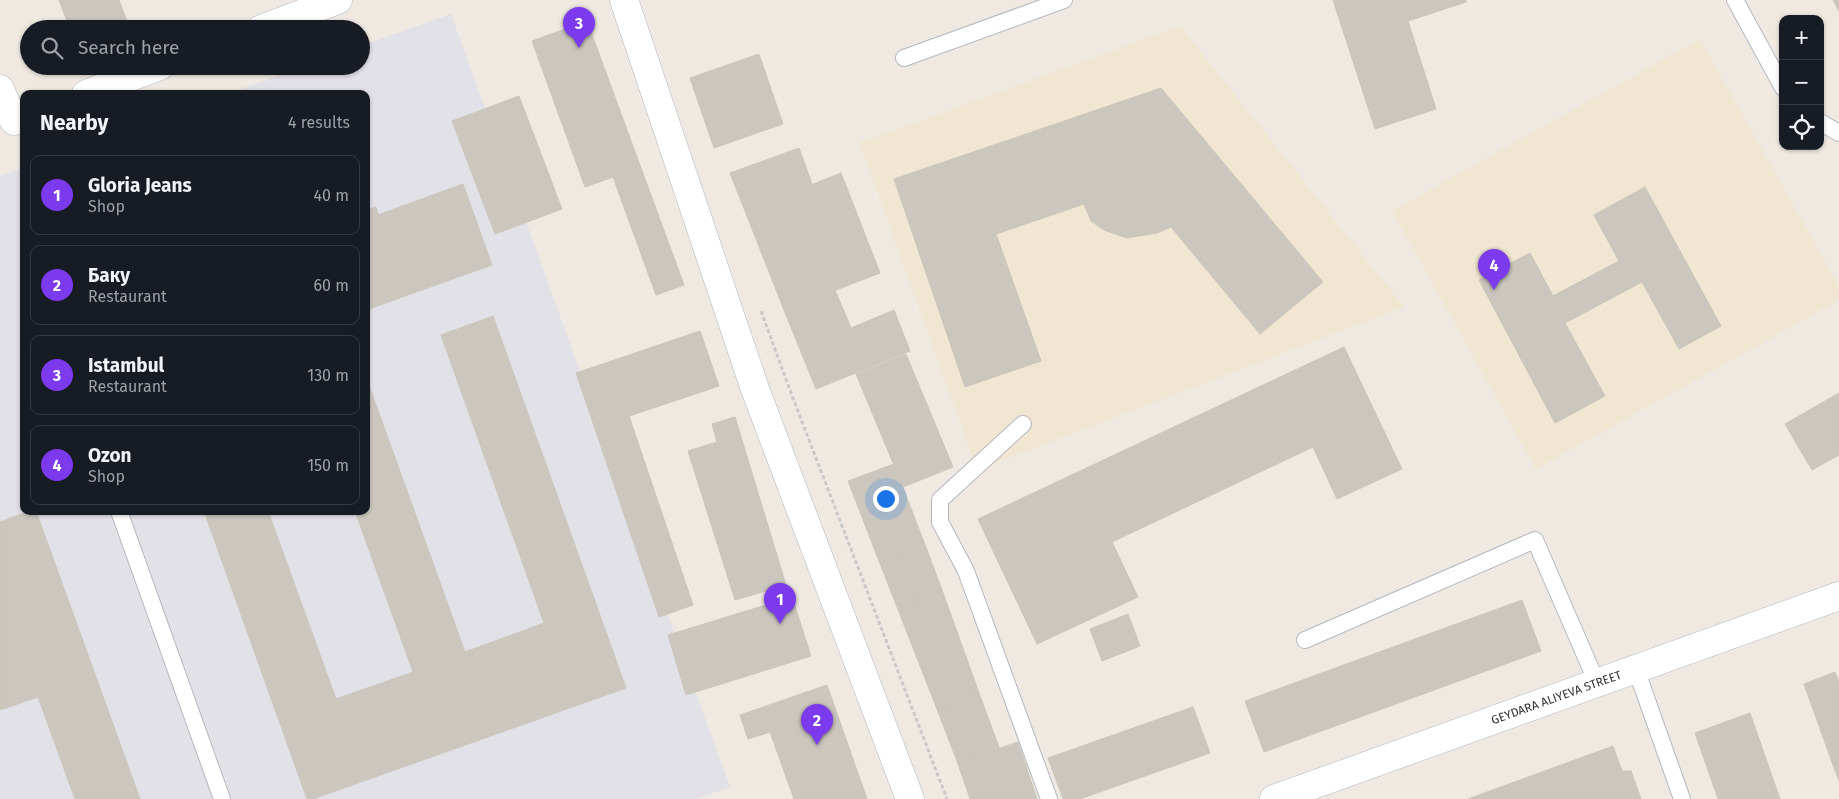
<!DOCTYPE html>
<html lang="en">
<head>
<meta charset="utf-8">
<style>
	:root { --surface:#171b24; --page:#20242c; --text:#f1f3f6; --muted:#9ea1a6; --line:#363941; --accent:#7c3aed }
	body { margin:0; font-family:"Fira Sans",sans-serif; background:var(--page); color:var(--text) }
	.controls { position:absolute; right:15px; top:15px; display:grid; overflow:hidden; border-radius:10px; box-shadow:0 1px 4px #0004 }
	.controls button { width:45px; height:45px; display:grid; place-items:center; padding:0; border:0; border-bottom:1px solid var(--line); background:var(--surface); color:var(--text); font:25px sans-serif }
	.you { position:absolute; left:885px; top:498px; width:18px; height:18px; margin:-12px; border:4px solid #fff; border-radius:50%; background:#1a73e8; box-shadow:0 0 0 8px #1a73e833 }
	.badge { display:grid; place-items:center; width:32px; height:32px; border-radius:50%; background:var(--accent); color:#fff; font-size:16px; font-weight:700 }
	.pin { position:absolute; translate:-50% -41px; filter:drop-shadow(0 1px 2px #0008) }
	.pin::after { content:''; position:absolute; top:26px; width:18px; height:15px; background:inherit; clip-path:polygon(0 0,100% 0,50% 100%) }
	.list { margin:0; padding:0; list-style:none }
	h2 { display:flex; justify-content:space-between; align-items:center; height:65px; margin:0; padding:0 20px; font-size:21px }
	h2 small { font-size:16px; font-weight:400; color:var(--muted) }
	.list li { display:grid; grid-template-columns:32px 1fr auto; gap:15px; align-items:center; box-sizing:border-box; height:80px; margin:0 10px 10px; padding:0 10px; border:1px solid var(--line); border-radius:10px }
	.list b { display:block; font-size:19px; white-space:nowrap }
	.list p { margin:0; font-size:16px; white-space:nowrap; color:var(--muted) }
	.list em { font-size:16px; font-style:normal; color:var(--muted) }
	.icon { flex:none; width:28px; height:28px; fill:none; stroke:currentColor; stroke-width:2; stroke-linecap:round; stroke-linejoin:round }
	.map { position:relative; flex:none; width:1839px; height:799px; overflow:hidden }
	.search { position:absolute; background:var(--surface); box-shadow:0 1px 4px #0004; left:20px; top:20px; width:350px; height:55px; display:flex; align-items:center; gap:12px; box-sizing:border-box; padding:0 18px; border-radius:28px; color:var(--muted); font-size:19px }
	.panel { position:absolute; background:var(--surface); box-shadow:0 1px 4px #0004; left:20px; top:90px; width:350px; height:425px; border-radius:10px }
	.map>svg:first-child { display:block }
</style>
</head>
<body>
<div class="map">
<svg width="1839" height="799" viewBox="0 0 1839 799">
	<rect width="100%" height="100%" fill="#efe9e1"/>
	<path fill="#e3e1e8" d="M451,14L730,787L697,799H0V176L24,167V511H366V94H228L305,66H361V46Z"/>
	<path fill="#f0e6d1" d="M1180,26L1404,307L977,470L860,143Z
		M1700,39L1839,286V300L1536,469L1392,211Z"/>
	<path fill="#cbc7bf" stroke="#cbc5ba" d="M59,0H119L130,29H70Z
		M1333,0H1466V2L1408,21L1436,109L1375,129Z
		M1833,0H1839V11Z
		M587,21L684,285L656,295L613,177L585,187L532,41Z
		M759,54L783,124L714,148L690,78Z
		M1161,88L1323,282L1260,334L1171,227L1157,233L1127,238L1104,230L1091,221L1084,204L996,234L1041,361L965,387L894,179Z
		M519,96L562,209L495,234L452,121Z
		M799,148L812,184L745,211L730,173Z
		M841,173L880,273L784,310L745,211Z
		M463,184L492,265L366,310V210L376,207L378,215Z
		M1645,187L1721,326L1679,349L1642,282L1565,323L1605,396L1555,423L1479,280L1530,253L1553,296L1619,261L1594,215Z
		M835,290L851,328L894,310L910,351L816,389L784,310Z
		M493,316L626,688L313,799H307L204,511H268L336,699L413,672L355,511H366V377L465,652L544,623L441,335Z
		M700,331L719,386L629,416L693,605L659,617L576,373Z
		M1344,347L1402,469L1337,499L1313,447L1112,542L1138,597L1037,644L978,519Z
		M906,354L953,467L903,487L856,374Z
		M1839,393V455L1812,470L1785,424Z
		M735,417L786,585L735,600L688,451L717,442L712,424Z
		M894,464L927,550L881,566L848,481Z
		M30,511H36L140,799H75L38,697L0,710V522Z
		M927,550L942,590L897,607L881,566Z
		M942,590L979,693L937,709L897,607Z
		M792,597L811,656L686,695L668,635Z
		M1522,600L1541,651L1264,752L1245,701Z
		M1128,614L1140,646L1102,661L1090,629Z
		M1835,672L1839,682V763L1833,765L1804,684Z
		M827,685L867,799H794L770,732L748,739L740,715Z
		M979,693L1000,750L958,764L937,709Z
		M1193,707L1210,753L1080,799H1063L1048,758Z
		M1750,713L1780,799H1718L1695,733Z
		M1018,742L1037,799H970L958,764L1000,750V748Z
		M1613,746L1622,771H1631L1641,799H1468Z
		M1839,763V781L1833,765Z"/>
	<g fill="none" stroke-linecap="round" stroke-linejoin="round">
		<g stroke="#b4b7c1" stroke-width="18">
			<path id="lane" d="M1735,0L1783,88
				M904,58L1064,0
				M1820,122L1839,133
				M1023,424L940,500V522L966,571L1049,799
				M119,511L222,799
				M1305,640L1535,540L1597,683
				M1636,669L1682,799"/>
		</g>
		<g stroke="#b4b7c1" stroke-width="29">
			<g id="street">
				<path d="M261,29L338,0"/>
				<path d="M0,89L14,121"/>
				<path d="M86,94L160,66"/>
				<path id="s1" d="M1274,799L1839,596"/>
			</g>
		</g>
		<g stroke="#b4b7c1" stroke-width="29">
			<path id="secondary" d="M624,0L755,389L910,799"/>
		</g>
		<path stroke="#c9c9c9" stroke-width="3" stroke-dasharray="4 2.5" stroke-linecap="butt" d="M761,311L791,393L947,799"/>
		<use href="#lane" stroke="#fff" stroke-width="16"/>
		<use href="#street" stroke="#fff" stroke-width="28"/>
		<use href="#secondary" stroke="#fff" stroke-width="28"/>
	</g>
	<g text-anchor="middle" dominant-baseline="central" stroke-width="4.5" stroke-linejoin="round" paint-order="stroke">
		<g font-size="12" fill="#2e2e2e" stroke="#fff">
			<text stroke="none"><textPath href="#s1" startOffset="300">GEYDARA ALIYEVA STREET</textPath></text>
		</g>
	</g>
</svg>
<div class="controls">
<button>+</button>
<button>−</button>
<button><svg class="icon" aria-label="locate" viewBox="0 0 24 24"><circle cx="12" cy="12" r="6"/><path d="M12 2v4M12 18v4M2 12h4M18 12h4"/></svg></button>
</div>
<div class="you"></div>
<div class="pin badge" style="left:780px;top:624px">1</div>
<div class="pin badge" style="left:817px;top:745px">2</div>
<div class="pin badge" style="left:579px;top:48px">3</div>
<div class="pin badge" style="left:1494px;top:290px">4</div>
<div class="search"><svg class="icon" aria-label="search" viewBox="0 0 24 24"><circle cx="10" cy="10" r="6"/><path d="M15 15l6 6"/></svg>Search here</div>
<section class="panel">
<h2>Nearby<small>4 results</small></h2>
<ul class="list">
<li><span class="badge">1</span><div><b>Gloria Jeans</b><p>Shop</p></div><em>40 m</em></li>
<li><span class="badge">2</span><div><b>Баку</b><p>Restaurant</p></div><em>60 m</em></li>
<li><span class="badge">3</span><div><b>Istambul</b><p>Restaurant</p></div><em>130 m</em></li>
<li><span class="badge">4</span><div><b>Ozon</b><p>Shop</p></div><em>150 m</em></li>
</ul>
</section>
</div>
</body>
</html>
